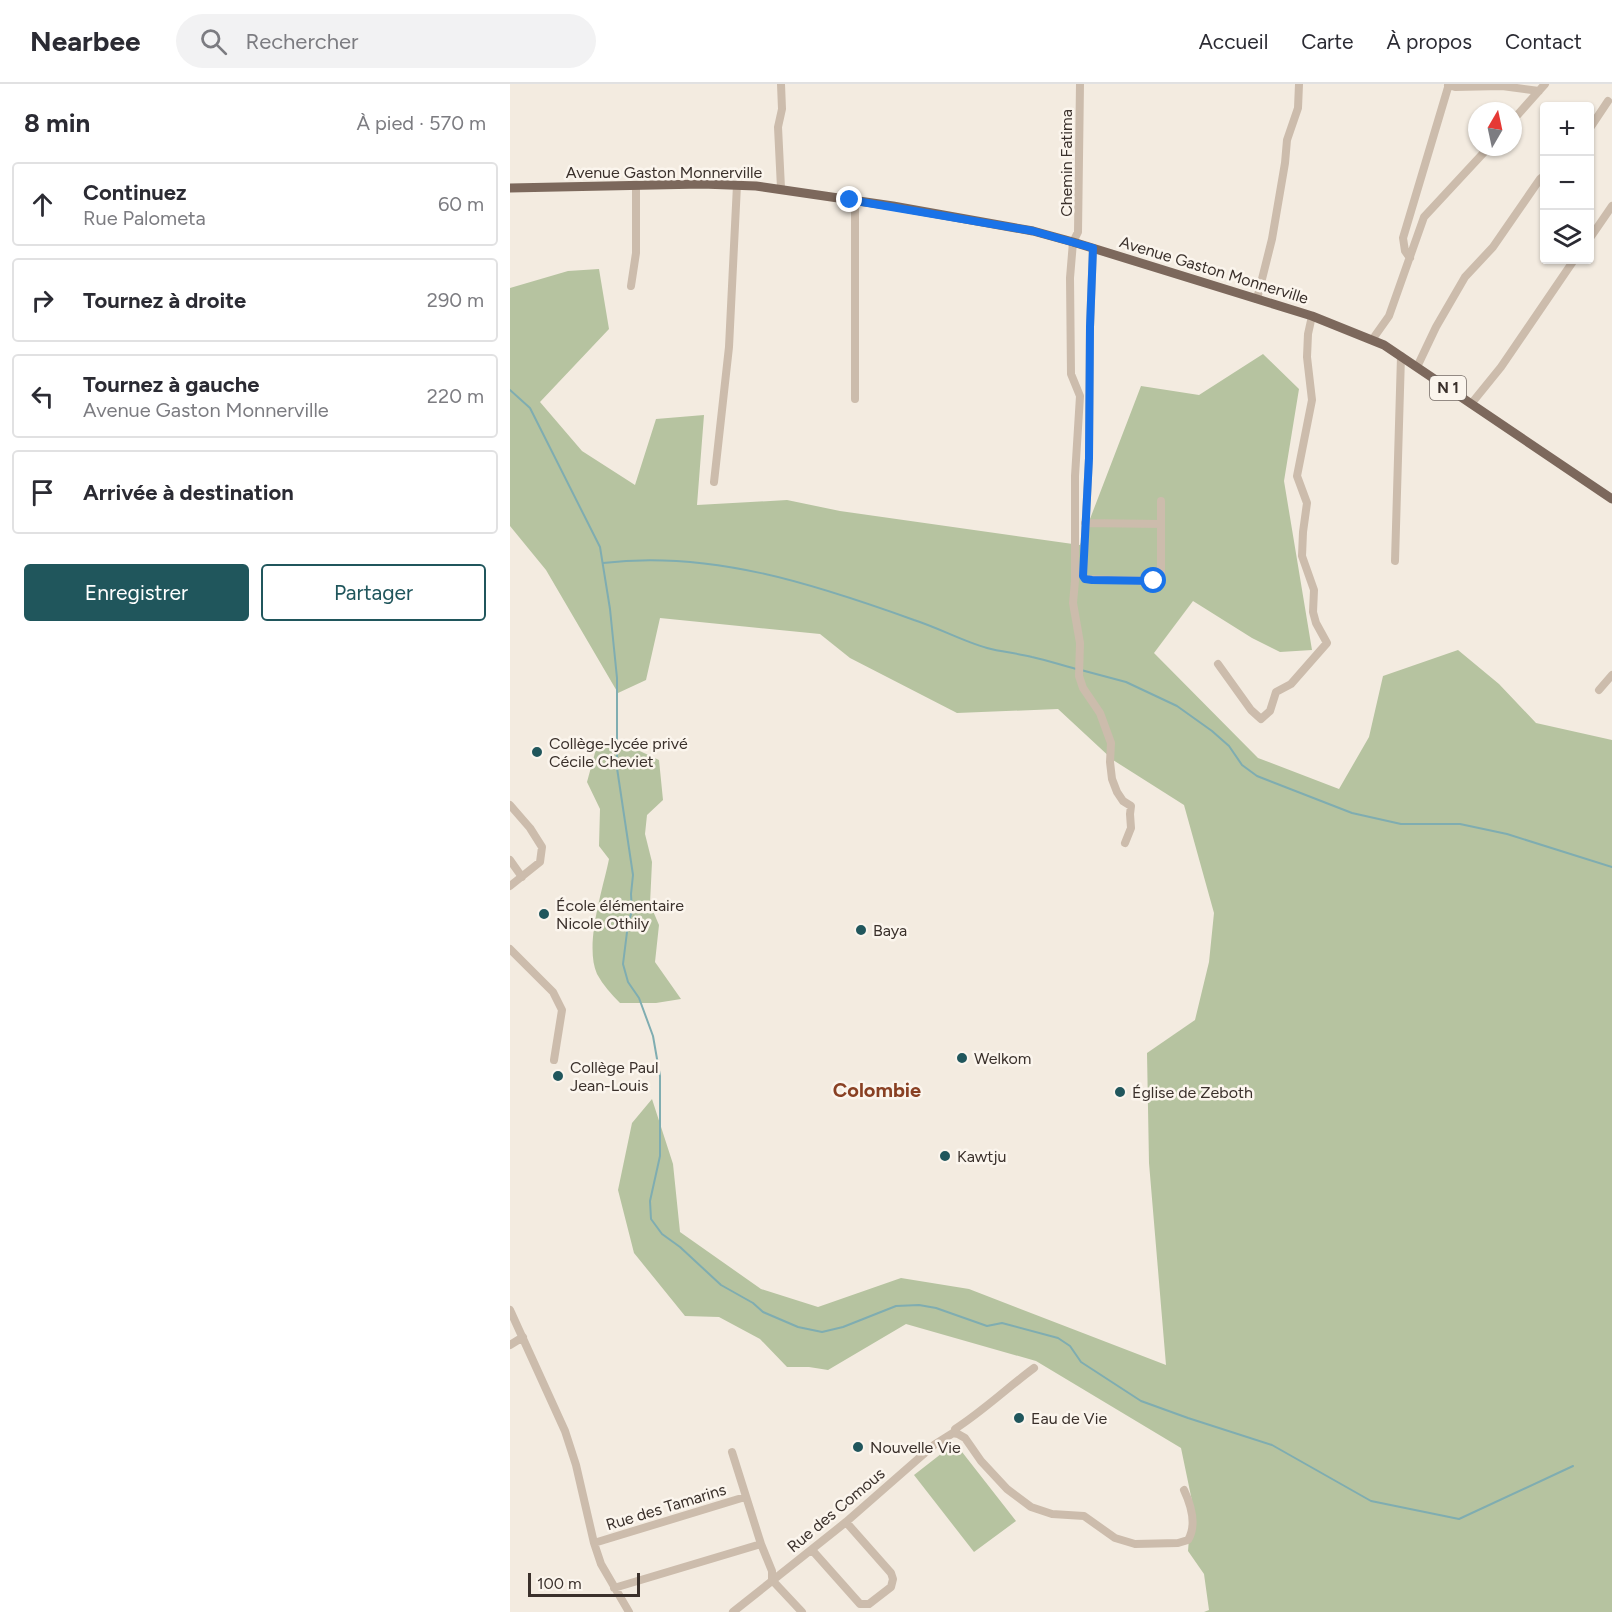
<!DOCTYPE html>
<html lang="fr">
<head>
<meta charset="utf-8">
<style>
	:root { --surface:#fff; --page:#f2f2f3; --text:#2b2b33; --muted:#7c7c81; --line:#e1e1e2; --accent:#20565c }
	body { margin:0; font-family:Figtree,sans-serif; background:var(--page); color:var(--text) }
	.controls { position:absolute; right:18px; top:18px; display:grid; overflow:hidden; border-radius:6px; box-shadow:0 2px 4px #0004 }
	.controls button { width:54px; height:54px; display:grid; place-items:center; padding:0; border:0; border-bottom:2px solid var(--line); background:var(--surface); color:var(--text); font:30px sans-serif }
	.compass { position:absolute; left:958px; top:18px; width:54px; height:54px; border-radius:50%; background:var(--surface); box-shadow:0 2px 4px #0004; rotate:9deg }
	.scale { position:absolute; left:18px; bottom:15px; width:112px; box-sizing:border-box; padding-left:6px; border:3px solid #3a302b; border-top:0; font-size:16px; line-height:21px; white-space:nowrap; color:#3a302b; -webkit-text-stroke:4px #fbf5ed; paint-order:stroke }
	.stop { position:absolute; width:18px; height:18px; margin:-14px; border:4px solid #1a73e8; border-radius:50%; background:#fff }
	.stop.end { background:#1a73e8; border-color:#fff; box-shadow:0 2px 6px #0008 }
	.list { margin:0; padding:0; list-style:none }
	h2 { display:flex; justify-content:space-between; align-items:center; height:78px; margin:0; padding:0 24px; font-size:26px }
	h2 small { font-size:20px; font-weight:400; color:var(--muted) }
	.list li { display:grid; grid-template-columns:39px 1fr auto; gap:18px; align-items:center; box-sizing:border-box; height:84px; margin:0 12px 12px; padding:0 12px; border:2px solid var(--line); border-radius:6px }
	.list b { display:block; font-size:22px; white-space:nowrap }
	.list p { margin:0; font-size:20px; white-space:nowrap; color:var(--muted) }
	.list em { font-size:20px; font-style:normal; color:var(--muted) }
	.actions { display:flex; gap:12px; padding:18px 24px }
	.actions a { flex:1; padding:14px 0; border:2px solid var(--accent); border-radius:6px; text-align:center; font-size:21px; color:var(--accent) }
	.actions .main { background:var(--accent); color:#fff }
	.icon { flex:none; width:33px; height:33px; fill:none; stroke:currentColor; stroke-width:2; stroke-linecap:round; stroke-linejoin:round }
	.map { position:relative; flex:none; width:1102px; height:1528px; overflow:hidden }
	header { display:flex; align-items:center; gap:36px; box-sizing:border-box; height:84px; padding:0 30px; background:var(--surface); border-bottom:2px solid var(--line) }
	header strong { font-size:28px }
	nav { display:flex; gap:33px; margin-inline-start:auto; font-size:21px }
	.search { width:420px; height:54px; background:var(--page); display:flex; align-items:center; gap:15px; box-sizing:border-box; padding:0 21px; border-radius:33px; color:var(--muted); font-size:22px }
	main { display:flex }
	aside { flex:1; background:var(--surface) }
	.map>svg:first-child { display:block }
</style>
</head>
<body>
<header>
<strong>Nearbee</strong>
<div class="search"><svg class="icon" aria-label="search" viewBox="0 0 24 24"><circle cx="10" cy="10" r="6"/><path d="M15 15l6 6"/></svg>Rechercher</div>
<nav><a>Accueil</a><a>Carte</a><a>À propos</a><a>Contact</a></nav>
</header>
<main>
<aside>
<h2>8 min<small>À pied · 570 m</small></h2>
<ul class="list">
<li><svg class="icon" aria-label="ahead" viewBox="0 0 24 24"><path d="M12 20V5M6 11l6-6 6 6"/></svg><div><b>Continuez</b><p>Rue Palometa</p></div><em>60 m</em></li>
<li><svg class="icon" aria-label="right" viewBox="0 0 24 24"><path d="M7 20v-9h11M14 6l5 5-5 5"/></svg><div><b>Tournez à droite</b></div><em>290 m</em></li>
<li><svg class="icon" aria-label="left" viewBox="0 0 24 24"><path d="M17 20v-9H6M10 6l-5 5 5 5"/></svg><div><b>Tournez à gauche</b><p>Avenue Gaston Monnerville</p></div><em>220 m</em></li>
<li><svg class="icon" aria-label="arrive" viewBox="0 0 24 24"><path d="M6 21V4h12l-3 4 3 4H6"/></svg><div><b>Arrivée à destination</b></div></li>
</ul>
<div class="actions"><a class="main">Enregistrer</a><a>Partager</a></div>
</aside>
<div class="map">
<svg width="1102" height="1528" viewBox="0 0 1102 1528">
	<rect width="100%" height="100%" fill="#f3ebe0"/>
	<path fill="#b6c3a0" d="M89,185L99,245L30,318L72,367L125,401L146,335L194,331L187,421L277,416L330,427L570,461L631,302L689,311L753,270L789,305L774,397L802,566L770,568L742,554L683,517L644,569L748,674L829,705L859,653L873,592L948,566L989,600L1026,639L1102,656V1528H694L699,1526L694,1490L678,1467L682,1417L671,1364L526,1277L396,1240L318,1286L299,1283H277L250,1255L209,1233L175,1232L124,1169L108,1106L122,1039L142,1015L163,1080L170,1148L251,1205L308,1223L391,1194L459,1205L656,1281L639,1079L637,969L685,936L699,878L704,829L674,721L603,676L548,625L447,629L340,574L310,550L150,534L136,596L108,609L36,486L0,442V204L58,187Z
		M119,662L149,676L153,716L137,731L135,750L142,778L140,820L149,841L145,878L171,915L146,919H110C101,910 93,901 87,890C74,861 93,805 99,775L89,762L90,725L77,698L86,665Z
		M445,1359L506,1437L464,1468L404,1391Z"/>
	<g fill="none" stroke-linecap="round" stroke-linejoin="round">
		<path stroke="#7fadb1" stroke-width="2" d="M0,306L20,324L90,463L100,525L107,594V684L123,791L121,810L122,827L118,840L113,880L118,898L129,914L143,952L150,992V1072L140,1117L141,1135L152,1150L170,1163L211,1201L243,1219L253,1228L288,1243L312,1248L333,1243L386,1222L409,1221L426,1224L477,1242L492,1239L548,1254L560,1262L571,1278L631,1317L678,1334L762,1361L861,1417L949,1435L1063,1382
			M93,479C200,466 304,500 404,536C429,544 452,557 477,564C491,568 507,569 522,573C536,576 551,581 566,585
			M571,586L616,598L667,622L702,647L719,662L732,681L747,692L842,729L891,740H950L997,750L1102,783"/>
		<path stroke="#ccbcac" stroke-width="8" d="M271,0L272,25L268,43L271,104
			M570,0L568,148L563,158L560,194L561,290L570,312L565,392V497L563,519L570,559L569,592L573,604L590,629L601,659L600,678L602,695L607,708L613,717L621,722L620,730L621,744L615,759
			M938,1L945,3L992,2L1029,7
			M1003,36L1035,0
			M1080,44L1098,17
			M345,116V315
			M1080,154L1102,122
			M583,164L580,243L579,374L573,492L575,495L644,497L649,494L651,488V417
			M900,174L895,167L893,154L939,0
			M121,202L126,169V101
			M747,215L762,155L775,79L777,56L788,24L789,0
			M862,256L879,232L914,133L979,63
			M907,283L926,243L955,193L983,163L1030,95L1034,92
			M961,320L991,283L1064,176
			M204,398L219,263L227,101
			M575,439L651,440
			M885,477L891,272
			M708,580L741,626L751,635L760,627L766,608L781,600L817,559L806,539L803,528L804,506L792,472L793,448L797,419L787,392L802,316L797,273L798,250L802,232
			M1089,606L1102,591
			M0,721L20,744L32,763L30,778L0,802
			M0,776L12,793
			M0,865L43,908L52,926L44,976
			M0,1226L55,1347L66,1381L84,1459L91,1480L119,1528
			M0,1261L13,1253
			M446,1349L445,1345C473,1327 497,1304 524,1284
			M222,1368L251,1460L262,1487V1496L292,1528
			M84,1459L235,1413
			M302,1466L350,1520H359L381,1503L383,1495L381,1489L336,1438
			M104,1504L251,1460
			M223,1528L336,1438L424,1361L443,1349L448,1350L455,1354L471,1377L497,1405L521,1423L542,1430L574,1432L605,1454L625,1460L668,1459L678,1456C687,1441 681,1421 674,1406"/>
		<path stroke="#7c685c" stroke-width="9" d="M0,104L192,100L246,102L383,122L523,147L563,158L802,232L874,261L1102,415"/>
	</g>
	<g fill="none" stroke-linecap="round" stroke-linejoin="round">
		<path stroke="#1a73e8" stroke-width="8" d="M340,116L523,147L583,164L580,243L579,374L573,492L575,495L582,496L644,497"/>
	</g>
	<g fill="#20565c" stroke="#fbf5ed" stroke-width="2">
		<circle cx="27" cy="668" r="6"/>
		<circle cx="34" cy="830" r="6"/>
		<circle cx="351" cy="846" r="6"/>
		<circle cx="452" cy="974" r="6"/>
		<circle cx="48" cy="992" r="6"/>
		<circle cx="610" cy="1008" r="6"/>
		<circle cx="435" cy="1072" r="6"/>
		<circle cx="509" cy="1334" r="6"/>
		<circle cx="348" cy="1363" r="6"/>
	</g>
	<g text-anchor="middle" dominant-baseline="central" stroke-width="5" stroke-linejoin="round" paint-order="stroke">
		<rect fill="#fbf5ed" stroke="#746b65" stroke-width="1.5" x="920" y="292" width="36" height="24" rx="4.5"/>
		<g font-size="15" font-weight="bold" fill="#3a302b">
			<text x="938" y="304">N 1</text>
		</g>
		<g font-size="16" fill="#3a302b" stroke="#fbf5ed">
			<text transform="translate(556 79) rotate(-90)">Chemin Fatima</text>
			<text x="154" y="88">Avenue Gaston Monnerville</text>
			<text transform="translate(704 186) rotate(17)">Avenue Gaston Monnerville</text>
			<text transform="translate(156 1423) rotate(-17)">Rue des Tamarins</text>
			<text transform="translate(326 1426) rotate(-40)">Rue des Comous</text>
		</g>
		<g font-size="16" fill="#3a302b" stroke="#fbf5ed" text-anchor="start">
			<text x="39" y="659">Collège-lycée privé<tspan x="39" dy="18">Cécile Cheviet</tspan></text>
			<text x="46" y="821">École élémentaire<tspan x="46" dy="18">Nicole Othily</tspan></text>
			<text x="363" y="846">Baya</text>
			<text x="464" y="974">Welkom</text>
			<text x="60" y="983">Collège Paul<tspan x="60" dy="18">Jean-Louis</tspan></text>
			<text x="622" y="1008">Église de Zeboth</text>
			<text x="447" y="1072">Kawtju</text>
			<text x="521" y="1334">Eau de Vie</text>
			<text x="360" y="1363">Nouvelle Vie</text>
		</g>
		<g font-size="20" font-weight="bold" fill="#894023" stroke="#fbf5ed">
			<text x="367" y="1006">Colombie</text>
		</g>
	</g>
</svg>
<div class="controls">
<button>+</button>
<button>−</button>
<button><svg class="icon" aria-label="layers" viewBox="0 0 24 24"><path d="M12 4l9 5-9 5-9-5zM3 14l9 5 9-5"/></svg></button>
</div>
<svg class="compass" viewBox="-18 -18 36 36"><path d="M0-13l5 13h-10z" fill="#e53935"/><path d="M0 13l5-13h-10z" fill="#7c7c81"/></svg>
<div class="scale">100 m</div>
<div class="stop" style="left:644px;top:497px"></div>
<div class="stop end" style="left:340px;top:116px"></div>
</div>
</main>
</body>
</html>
